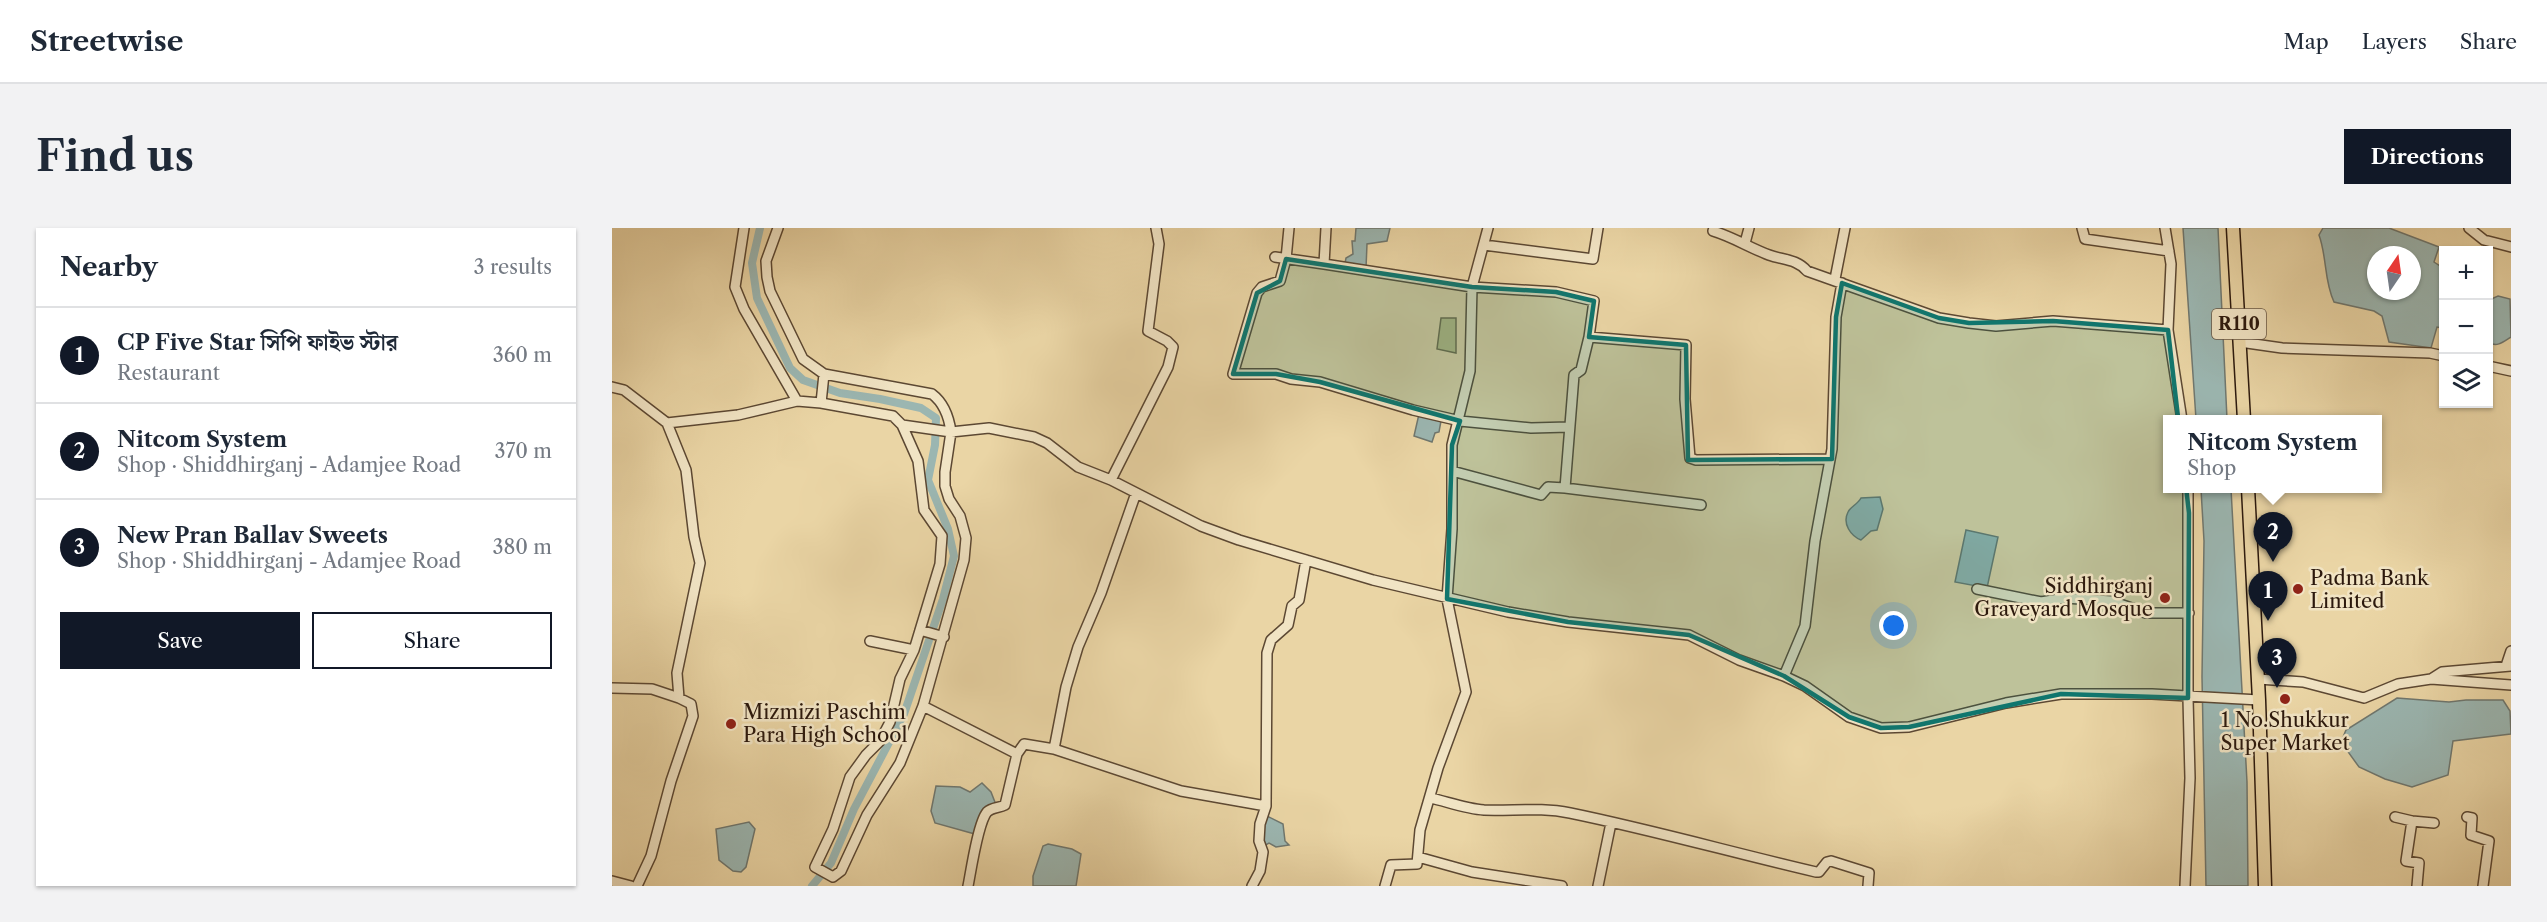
<!DOCTYPE html>
<html lang="en">
<head>
<meta charset="utf-8">
<style>
	:root { --surface:#fff; --page:#f2f2f3; --text:#1f2937; --muted:#747a83; --line:#e0e1e3; --accent:#111827 }
	body { margin:0; font-family:"Libre Caslon Text","Noto Serif Bengali",serif; background:var(--page); color:var(--text) }
	.controls { position:absolute; right:18px; top:18px; display:grid; overflow:hidden; border-radius:0px; box-shadow:0 2px 4px #0004 }
	.controls button { width:54px; height:54px; display:grid; place-items:center; padding:0; border:0; border-bottom:2px solid var(--line); background:var(--surface); color:var(--text); font:30px sans-serif }
	.compass { position:absolute; left:1755px; top:18px; width:54px; height:54px; border-radius:50%; background:var(--surface); box-shadow:0 2px 4px #0004; rotate:13deg }
	.you { position:absolute; left:1282px; top:398px; width:21px; height:21px; margin:-15px; border:4px solid #fff; border-radius:50%; background:#1a73e8; box-shadow:0 0 0 9px #1a73e833 }
	.badge { display:grid; place-items:center; width:39px; height:39px; border-radius:50%; background:var(--accent); color:#fff; font-size:20px; font-weight:700 }
	.pin { position:absolute; translate:-50% -50px; filter:drop-shadow(0 2px 3px #0008) }
	.pin::after { content:''; position:absolute; top:32px; width:21px; height:18px; background:inherit; clip-path:polygon(0 0,100% 0,50% 100%) }
	.popup { position:absolute; left:1551px; top:187px; width:219px; height:78px; box-sizing:border-box; display:grid; place-content:center; border-radius:0px; background:var(--surface); filter:drop-shadow(0 2px 4px #0005); font-size:20px; white-space:nowrap; color:var(--muted) }
	.popup b { font-size:22px; color:var(--text) }
	.popup::after { content:''; position:absolute; left:50%; top:100%; margin-left:-12px; border:12px solid transparent; border-top-color:var(--surface) }
	.list { margin:0; padding:0; list-style:none }
	h2 { display:flex; justify-content:space-between; align-items:center; height:78px; margin:0; padding:0 24px; font-size:26px }
	h2 small { font-size:20px; font-weight:400; color:var(--muted) }
	.list li { display:grid; grid-template-columns:39px 1fr auto; gap:18px; align-items:center; box-sizing:border-box; height:96px; padding:0 24px; border-top:2px solid var(--line) }
	.list b { display:block; font-size:22px; white-space:nowrap }
	.list p { margin:0; font-size:20px; white-space:nowrap; color:var(--muted) }
	.list em { font-size:20px; font-style:normal; color:var(--muted) }
	.actions { display:flex; gap:12px; padding:18px 24px }
	.actions a { flex:1; padding:14px 0; border:2px solid var(--accent); border-radius:0px; text-align:center; font-size:21px; color:var(--accent) }
	.actions .main { background:var(--accent); color:#fff }
	.icon { flex:none; width:33px; height:33px; fill:none; stroke:currentColor; stroke-width:2; stroke-linecap:round; stroke-linejoin:round }
	.map { position:relative; flex:none; width:1899px; height:658px; overflow:hidden; border-radius:0px }
	header { display:flex; align-items:center; gap:36px; box-sizing:border-box; height:84px; padding:0 30px; background:var(--surface); border-bottom:2px solid var(--line) }
	header strong { font-size:28px }
	nav { display:flex; gap:33px; margin-inline-start:auto; font-size:21px }
	.intro { display:flex; align-items:center; justify-content:space-between; box-sizing:border-box; height:144px; padding:0 36px }
	h1 { margin:0; font-size:42px }
	.button { padding:15px 27px; border-radius:0px; background:var(--accent); color:#fff; font-size:21px; font-weight:700 }
	main { display:flex; gap:36px; padding:0 36px }
	aside { flex:1; background:var(--surface); border-radius:0px; box-shadow:0 2px 4px #0004 }
	.map>svg:first-child { display:block }
</style>
</head>
<body>
<header>
<strong>Streetwise</strong>
<nav><a>Map</a><a>Layers</a><a>Share</a></nav>
</header>
<div class="intro"><h1>Find us</h1><a class="button">Directions</a></div>
<main>
<aside>
<h2>Nearby<small>3 results</small></h2>
<ul class="list">
<li><span class="badge">1</span><div><b>CP Five Star সিপি ফাইভ স্টার</b><p>Restaurant</p></div><em>360 m</em></li>
<li><span class="badge">2</span><div><b>Nitcom System</b><p>Shop · Shiddhirganj - Adamjee Road</p></div><em>370 m</em></li>
<li><span class="badge">3</span><div><b>New Pran Ballav Sweets</b><p>Shop · Shiddhirganj - Adamjee Road</p></div><em>380 m</em></li>
</ul>
<div class="actions"><a class="main">Save</a><a>Share</a></div>
</aside>
<div class="map">
<svg width="1899" height="658" viewBox="0 0 1899 658">
	<rect width="100%" height="100%" fill="#ead5a5"/>
	<filter id="stains"><feTurbulence type="fractalNoise" baseFrequency=".00333" numOctaves="4"/><feColorMatrix values="0 0 0 0 .2 0 0 0 0 .09 0 0 0 0 .02 0 0 0 .5 -.17"/></filter>
	<radialGradient id="worn" r=".72"><stop offset=".6" stop-color="#630" stop-opacity="0"/><stop offset="1" stop-color="#630" stop-opacity=".3"/></radialGradient>
	<path fill="#bdbb82" stroke="#746a48" stroke-width="1.5" d="M829,90H844V125L825,121Z"/>
	<path fill="#9bb6b1" stroke="#6f776f" stroke-width="1.5" fill-rule="evenodd" d="M744,0H778L775,13L755,16L754,40L733,35L734,30L741,26L740,13H743Z
		M1571,0H1606L1615,191H1584Z
		M1711,0H1777L1827,19L1822,34L1831,40V100L1825,99L1819,120L1777,114L1770,88L1762,83L1722,74C1712,53 1715,29 1707,7ZM1764,27H1800V63H1764Z
		M1886,68L1898,71L1899,109C1891,114 1886,119 1877,115V72Z
		M807,186L829,193L827,204L823,205L820,214L802,208Z
		M1589,261H1619L1635,554L1636,658H1594L1590,449L1592,313Z
		M1268,269L1271,281L1265,302L1259,303L1249,312C1239,308 1230,296 1236,284C1238,279 1246,276 1249,270Z
		M1354,302L1386,309L1375,360L1343,354Z
		M1785,470L1837,474L1854,472H1891L1898,483L1899,506L1841,513L1836,547L1800,559L1773,551L1747,539L1729,514L1734,502Z
		M370,555L379,564L386,582L377,589L370,608L323,595L319,583L324,558L348,559L358,564Z
		M653,587L671,596L673,613L677,617L664,619L657,615L650,619Z
		M137,594L143,601L134,639L129,644L121,643L107,632L104,601Z
		M436,616L460,621L469,626L464,658H421V648L431,618Z"/>
	<g fill="none" stroke-linecap="round" stroke-linejoin="round">
		<path stroke="#9bb6b1" stroke-width="8" d="M148,0L140,35L145,70L178,140L191,152L228,165L268,171L309,180L324,190L323,217L316,252L336,301L342,328L331,371L292,486L242,581L219,635L200,658"/>
		<g stroke="#5c4833" stroke-width="12">
			<path id="minor" d="M132,0L123,59L132,81L185,173
				M166,0L154,33L155,49L158,63L191,131L212,146L320,166C332,175 337,189 339,204L290,197
				M677,0L674,31L668,53L650,59L645,65L621,146H664L679,151L708,154L801,182L848,193L919,200L957,199
				M714,0L712,36L860,59L944,64L982,73L977,109L969,142L962,147L953,260L936,259L929,267L840,243
				M1102,0L1101,3C1121,9 1138,20 1157,27C1171,32 1185,31 1195,43L1327,90L1357,95L1384,98L1441,93L1556,102
				M1470,0L1473,11L1557,23
				M1553,0L1559,36L1556,102L1570,192
				M1857,0L1872,12L1899,19
				M1133,15L1137,0
				M872,17L981,31L986,0
				M663,29L712,36
				M1223,51L1233,0
				M977,109L1074,117L1073,171L1078,230L1084,232L1218,231
				M1628,114L1670,120L1818,125L1832,128
				M1876,138L1899,143
				M0,159L12,162L55,195L126,187L185,173L209,175L281,188L290,197L306,233L312,282L330,308L328,336L302,422L288,451L278,494L268,513L254,527L238,549L221,601L203,639L221,649L229,643L255,587L288,535L311,478L352,332L354,310L348,288L337,271L333,258V244L339,204L377,200L422,209L435,215L466,239L499,252L589,298L627,312L761,352L896,384L956,394L1077,407L1127,432L1172,448L1193,458L1237,489L1269,500L1297,499L1394,475L1449,466H1540L1647,472
				M209,175L212,146
				M499,252L556,139L561,119L555,113L536,103L547,16L544,0
				M953,260L1089,277
				M1365,361L1429,374L1453,370L1499,373L1534,385H1577
				M308,402L332,409
				M258,413L302,422
				M1894,438L1899,423
				M1172,448L1193,398L1203,313L1220,221L1224,89L1230,55
				M1646,451L1691,454L1752,470L1786,456L1819,451L1830,444L1899,438
				M1819,451L1899,457
				M0,460L40,461L67,470
				M311,478L405,526
				M442,521L569,563L654,578L655,425L659,412L676,397L680,378L687,372L694,332
				M819,570C836,574 855,581 872,582C902,583 929,579 958,585C1041,602 1122,625 1204,644H1207L1215,634L1219,633L1257,645L1256,658
				M1783,589L1800,593L1822,595
				M1855,589L1860,590L1859,607L1877,613L1871,658
				M1800,593L1794,633L1807,635L1805,658
				M806,629L860,644L950,658
				M0,653L19,658
				M25,658L39,628L59,553L81,488L79,476L67,470L65,445L88,335L82,309L74,242L55,195
				M356,658C359,643 366,595 375,584C380,579 387,580 393,577L405,526L412,516L442,521L454,459L466,419L489,365L524,265
				M640,658L648,643L651,624L647,613L648,596L654,578
				M773,658L779,637L805,636L808,602L826,540L854,464L835,371L840,301V217L858,143L860,59L876,0
				M986,658L999,595
				M1573,658L1578,550L1576,470V260"/>
		</g>
		<g stroke="#2c190d" stroke-width="15">
			<path id="major" d="M1621,0L1632,192
				M1636,260L1647,472L1653,658"/>
		</g>
		<use href="#minor" stroke="#f1e4c4" stroke-width="9"/>
		<use href="#major" stroke="#ead5a5" stroke-width="12"/>
	</g>
	<path fill="#0f766e" fill-opacity="0.2" stroke="#0f766e" stroke-width="4.5" stroke-linejoin="round" d="M674,31L860,59L944,64L982,73L977,109L1074,117L1076,232L1220,231L1224,89L1230,55L1327,90L1357,95L1441,93L1556,102L1577,285L1576,470L1449,466L1297,499L1269,500L1237,489L1172,448L1077,407L956,394L835,371L840,217L848,193L708,154L664,146H621L645,65L668,53Z"/>
	<g fill="#8f2418" stroke="#f1e4c4" stroke-width="2">
		<circle cx="1686" cy="361" r="6"/>
		<circle cx="1553" cy="370" r="6"/>
		<circle cx="1673" cy="471" r="6"/>
		<circle cx="119" cy="496" r="6"/>
	</g>
	<g text-anchor="middle" dominant-baseline="central" stroke-width="5" stroke-linejoin="round" paint-order="stroke">
		<rect fill="#f1e4c4" stroke="#675644" stroke-width="1.5" x="1600" y="81" width="54" height="30" rx="4.5"/>
		<g font-size="18" font-weight="bold" fill="#2c190d">
			<text x="1627" y="96">R110</text>
		</g>
		<g font-size="20" fill="#2c190d" stroke="#f1e4c4" text-anchor="start">
			<text x="1698" y="350">Padma Bank<tspan x="1698" dy="23">Limited</tspan></text>
			<text x="1541" y="358" text-anchor="end">Siddhirganj<tspan x="1541" dy="23">Graveyard Mosque</tspan></text>
			<text x="131" y="484">Mizmizi Paschim<tspan x="131" dy="23">Para High School</tspan></text>
			<text x="1673" y="492" text-anchor="middle">1 No.Shukkur<tspan x="1673" dy="23">Super Market</tspan></text>
		</g>
	</g>
	<rect width="100%" height="100%" filter="url(#stains)"/>
	<rect width="100%" height="100%" fill="url(#worn)"/>
</svg>
<div class="controls">
<button>+</button>
<button>−</button>
<button><svg class="icon" aria-label="layers" viewBox="0 0 24 24"><path d="M12 4l9 5-9 5-9-5zM3 14l9 5 9-5"/></svg></button>
</div>
<svg class="compass" viewBox="-18 -18 36 36"><path d="M0-13l5 13h-10z" fill="#e53935"/><path d="M0 13l5-13h-10z" fill="#747a83"/></svg>
<div class="you"></div>
<div class="pin badge" style="left:1656px;top:393px">1</div>
<div class="pin badge" style="left:1661px;top:334px">2</div>
<div class="popup"><b>Nitcom System</b>Shop</div>
<div class="pin badge" style="left:1665px;top:460px">3</div>
</div>
</main>
</body>
</html>
